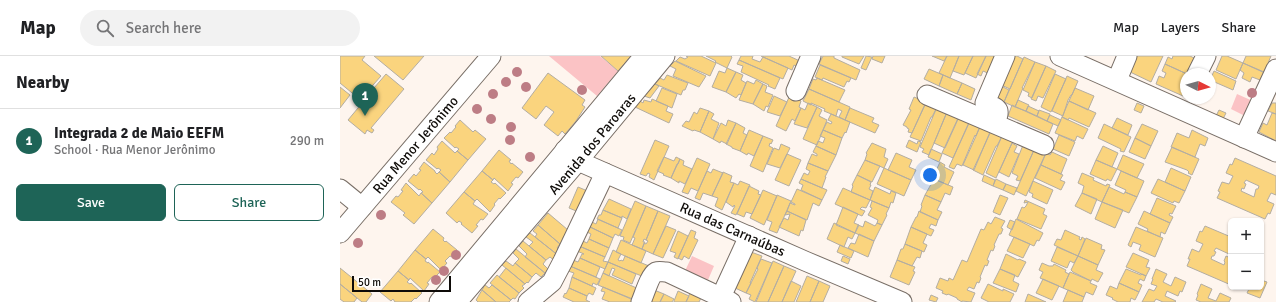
<!DOCTYPE html>
<html lang="en">
<head>
<meta charset="utf-8">
<style>
	:root { --surface:#fff; --page:#f2f2f2; --text:#202124; --muted:#757577; --line:#e0e0e0; --accent:#1e6457 }
	body { margin:0; font-family:Signika,sans-serif; background:var(--page); color:var(--text) }
	.controls { position:absolute; right:12px; bottom:12px; display:grid; overflow:hidden; border-radius:6px; box-shadow:0 1px 3px #0004 }
	.controls button { width:36px; height:36px; display:grid; place-items:center; padding:0; border:0; border-bottom:1px solid var(--line); background:var(--surface); color:var(--text); font:20px sans-serif }
	.compass { position:absolute; left:840px; top:12px; width:36px; height:36px; border-radius:50%; background:var(--surface); box-shadow:0 1px 3px #0004; rotate:95deg }
	.scale { position:absolute; left:12px; bottom:10px; width:99px; box-sizing:border-box; padding-left:4px; border:2px solid #0e0b08; border-top:0; font-size:11px; line-height:14px; white-space:nowrap; color:#0e0b08; -webkit-text-stroke:3px #fff; paint-order:stroke }
	.you { position:absolute; left:590px; top:119px; width:14px; height:14px; margin:-10px; border:3px solid #fff; border-radius:50%; background:#1a73e8; box-shadow:0 0 0 6px #1a73e833 }
	.badge { display:grid; place-items:center; width:26px; height:26px; border-radius:50%; background:var(--accent); color:#fff; font-size:13px; font-weight:700 }
	.pin { position:absolute; translate:-50% -33px; filter:drop-shadow(0 1px 2px #0008) }
	.pin::after { content:''; position:absolute; top:21px; width:14px; height:12px; background:inherit; clip-path:polygon(0 0,100% 0,50% 100%) }
	.list { margin:0; padding:0; list-style:none }
	h2 { display:flex; justify-content:space-between; align-items:center; height:52px; margin:0; padding:0 16px; font-size:17px }
	h2 small { font-size:13px; font-weight:400; color:var(--muted) }
	.list li { display:grid; grid-template-columns:26px 1fr auto; gap:12px; align-items:center; box-sizing:border-box; height:64px; padding:0 16px; border-top:1px solid var(--line) }
	.list b { display:block; font-size:15px; white-space:nowrap }
	.list p { margin:0; font-size:13px; white-space:nowrap; color:var(--muted) }
	.list em { font-size:13px; font-style:normal; color:var(--muted) }
	.actions { display:flex; gap:8px; padding:12px 16px }
	.actions a { flex:1; padding:9px 0; border:1px solid var(--accent); border-radius:6px; text-align:center; font-size:14px; color:var(--accent) }
	.actions .main { background:var(--accent); color:#fff }
	.icon { flex:none; width:22px; height:22px; fill:none; stroke:currentColor; stroke-width:2; stroke-linecap:round; stroke-linejoin:round }
	.map { position:relative; flex:none; width:936px; height:246px; overflow:hidden }
	header { display:flex; align-items:center; gap:24px; box-sizing:border-box; height:56px; padding:0 20px; background:var(--surface); border-bottom:1px solid var(--line) }
	header strong { font-size:19px }
	nav { display:flex; gap:22px; margin-inline-start:auto; font-size:14px }
	.search { width:280px; height:36px; background:var(--page); display:flex; align-items:center; gap:10px; box-sizing:border-box; padding:0 14px; border-radius:22px; color:var(--muted); font-size:15px }
	main { display:flex }
	aside { flex:1; background:var(--surface) }
	.map>svg:first-child { display:block }
</style>
</head>
<body>
<header>
<strong>Map</strong>
<div class="search"><svg class="icon" aria-label="search" viewBox="0 0 24 24"><circle cx="10" cy="10" r="6"/><path d="M15 15l6 6"/></svg>Search here</div>
<nav><a>Map</a><a>Layers</a><a>Share</a></nav>
</header>
<main>
<aside>
<h2>Nearby<small></small></h2>
<ul class="list">
<li><span class="badge">1</span><div><b>Integrada 2 de Maio EEFM</b><p>School · Rua Menor Jerônimo</p></div><em>290 m</em></li>
</ul>
<div class="actions"><a class="main">Save</a><a>Share</a></div>
</aside>
<div class="map">
<svg width="936" height="246" viewBox="0 0 936 246">
	<rect width="100%" height="100%" fill="#fef5ee"/>
	<path fill="#fbc3c5" d="M209,0H260L278,15L257,40Z
		M897,38L915,46L909,62L891,53Z
		M352,200L374,210L368,224L345,215Z"/>
	<path fill="#fad47e" stroke="#b3ada2" fill-rule="evenodd" d="M0,0H25L22,4L41,20L26,37L28,39L46,18L64,33L31,72L34,74L32,77L27,74L25,78L8,64L23,46L0,27Z
		M34,0H84L63,24Z
		M261,0H291L278,15Z
		M346,0H361L376,7L370,20L336,5L340,1L345,3L348,1Z
		M366,0H391L392,1L387,12L375,6L376,5Z
		M401,0H413L412,3L420,6L423,1L448,12L443,23L399,4Z
		M421,0H449L462,6L460,12L454,9L452,14Z
		M483,0H494V2L520,14L516,24L479,8Z
		M502,0H524L519,8L502,1Z
		M526,0L532,1L526,14L521,12Z
		M533,0H545L542,7L532,3Z
		M592,0H607L604,5Z
		M607,0H619L610,22L599,17Z
		M619,0H633L624,19L613,15Z
		M633,0H646L636,22L625,17Z
		M646,0H658L650,18L643,15L641,20L637,18Z
		M672,0H677L683,3L670,33L659,28Z
		M795,0H823L811,26L788,15Z
		M833,0H850L854,2L847,18L825,8L828,1L832,3Z
		M882,0H887L903,7L896,23L876,14Z
		M906,0H931L928,7L931,9L927,18L903,7Z
		M684,1L695,6L682,32H683L675,51L664,46Z
		M399,4L440,22L435,33L428,30L429,29L401,16L403,10L397,8Z
		M335,5L366,20L359,31L333,20L336,13L330,10Z
		M695,6L706,10L692,42L688,40L689,37L683,34Z
		M903,7L924,16L920,24L912,21L910,26L902,22L904,17L900,14Z
		M825,8L847,18L843,26L846,27V32L843,40L816,28L819,20L824,22L826,17L822,15Z
		M480,9L511,22L509,26L507,25L504,31L483,22L482,24L475,21Z
		M706,10L716,15L703,42L698,40L696,45L691,43Z
		M387,12L396,16L386,36L372,31L379,15L385,17Z
		M589,13L603,19L599,30L584,23Z
		M874,15L896,25L893,34L870,24Z
		M396,16L403,19L401,24L406,27L401,39L399,38L396,42L386,36Z
		M208,17L245,44L242,49L245,51L236,65L225,78L222,75L218,80L204,69L214,56L206,50L196,63L182,52Z
		M715,18L726,23L711,56L701,51Z
		M327,19L348,27L345,34H343L341,39L315,28L320,22L324,24Z
		M603,19L622,27L617,38L599,30Z
		M727,20L738,25L732,39H731L728,44L723,60L712,55Z
		M477,22L505,34L499,46L469,33L473,23L476,24Z
		M416,24L423,28L413,48L399,44L407,25L414,28Z
		M622,27L635,33L631,44L617,38Z
		M315,28L319,30L310,42L304,40Z
		M423,28L427,30L425,36L433,39L428,51L426,50L424,55L413,48Z
		M659,29L669,34L664,46L653,41Z
		M0,31L10,39L0,52Z
		M322,32L337,38L332,52L316,45Z
		M735,32L754,40L748,54L729,45Z
		M469,33L510,51L505,64L499,61L502,55L498,53L496,60L484,55L485,53L471,47V49L463,45Z
		M450,39L461,45L459,51L461,52L455,65L452,63L446,75L436,70Z
		M434,40L447,46L440,60L427,56Z
		M574,41L586,46L572,77L568,76L569,73L567,72V71L563,69L571,54L569,53Z
		M312,43L328,50L326,55L333,58L329,67L295,51L300,45L303,47L304,44L311,46Z
		M678,44L689,49L686,55L675,51Z
		M729,45L756,57L749,71L729,62L728,64L722,61Z
		M468,47L477,51L467,72L454,68L461,52L465,54Z
		M797,47L804,50L801,57L794,54Z
		M932,47H936V58L928,55Z
		M585,49L596,53L592,61H591L581,85L570,81Z
		M672,49L713,68L709,78L668,60Z
		M688,50L699,55L697,60L686,55Z
		M477,51L482,54L479,60L487,64L477,89L463,83Z
		M597,51L607,56L589,99L582,96L584,93L580,91Z
		M360,52L369,55L360,76L354,74L353,75L342,70L346,65L349,66L354,56L357,58Z
		M510,52L534,62L532,66L539,69L535,77L505,64Z
		M699,54L710,58L707,65L697,60Z
		M879,54L886,57L883,63L876,60Z
		M369,55L374,58L371,63L379,67L373,83L360,76Z
		M607,56L619,61L605,92L594,87Z
		M932,57L936,58V85L919,76L923,67L927,69Z
		M491,58L510,66L506,77L505,76L502,82L483,74L487,66L491,68L492,66L488,64Z
		M710,59L721,64L718,70L707,65Z
		M619,60L630,64L613,102L602,97Z
		M722,61L748,73L743,83L737,80L735,85L715,77Z
		M777,62L792,69L788,79L772,72Z
		M120,64L133,76L135,74L146,83L128,104L117,95L119,93L116,91L115,92L104,82L110,76L111,77L116,71L115,70Z
		M388,64L396,67L387,88L381,85L380,87L373,83L381,67L386,70Z
		M630,65L640,70L636,80L635,79L622,110L617,108L614,113L609,111Z
		M396,67L405,72L403,77L407,79L400,95L392,92V91L386,88Z
		M764,68L791,81L784,96L780,95L781,93L758,82Z
		M802,68L818,75L811,90L795,82Z
		M640,71L650,76L634,114L623,109Z
		M409,74L423,80L414,100L408,97L407,99L400,95Z
		M483,74L502,82L496,99L476,90L478,85L483,87L485,82L480,80Z
		M852,74L868,82L865,90L860,88L855,101L831,91L837,77L849,82Z
		M651,75L662,80L657,90H656L643,119L633,114Z
		M719,79L735,86L729,100L713,93Z
		M423,80L433,84L431,88L430,87L429,90L433,92L423,116L410,110Z
		M662,80L673,85L656,122L646,117Z
		M795,82L811,90L805,103L789,96Z
		M315,84L329,90L314,124L309,121L310,118L308,117L306,120L300,118Z
		M569,84L577,88L578,85L581,86L577,96L566,91Z
		M102,85L115,97L117,95L128,104L110,126L99,116L101,114L98,112L97,113L86,104L92,97L94,99L98,93L97,91Z
		M532,87L546,93L544,101L548,103L544,112L525,104L527,98L526,97Z
		M672,87L677,90L674,96L679,98L669,121L659,116Z
		M441,88L450,92L440,112L427,108L434,92L439,94Z
		M683,89L694,94L680,125L676,124L678,120L672,117Z
		M476,90L496,99L488,115L468,107L472,98L477,100V98L473,96Z
		M763,90L778,97L772,111L756,104Z
		M832,91L859,103L852,119L848,117L849,116L847,114L825,106Z
		M591,93L602,98L599,106L588,101Z
		M159,94L171,104L169,105L171,108L172,107L183,116L178,122L176,121L171,127L173,128L168,135L154,122L153,124L142,115Z
		M694,94L705,99L686,140L676,135Z
		M712,96L727,103L721,118L701,109L706,97L710,99Z
		M556,97L572,104L569,111L576,114L571,124L548,114Z
		M447,98L461,104L449,130L435,124Z
		M783,99L804,108L797,122L777,113Z
		M324,101L334,105L336,101L340,103L338,108H337L331,122L323,119L324,118L317,115Z
		M357,102L370,108L358,135L351,132L348,138L342,136Z
		M895,102L936,120V139L931,137L927,145L934,148L930,158L928,157L925,163L877,142L880,136L878,135L882,126L889,128L893,120L886,117L890,108L892,109ZM906,124L919,130L918,133H916L914,141L901,135L902,132L904,133L906,128L904,127Z
		M340,103L344,105L343,109L352,113L345,128L339,125V127L331,122Z
		M525,104L540,110L532,126L517,119Z
		M756,104L777,113L771,125L767,123L766,125L750,118Z
		M84,106L95,115V116L97,118L99,116L110,126L92,147L81,137L83,136L80,133L79,134L68,125L74,118L76,120L81,114L79,113Z
		M600,106L605,109L604,111L614,116L608,129L594,123L596,117H595Z
		M468,107L488,115L485,121H486L482,132L461,123L464,117L468,119L470,115L466,113Z
		M701,109L723,119L720,124L725,126L721,134L695,122Z
		M544,112L571,124L564,140L537,128Z
		M831,112L851,121L845,135L825,126Z
		M373,113L383,117L372,140L363,137L360,144L355,142L367,115L371,117Z
		M142,115L153,124L151,126L154,128L155,127L166,137L160,143L159,142L154,148L155,149L150,156L137,143L135,145L124,136Z
		M781,115L804,125L797,141L785,136L786,134L775,129Z
		M383,116L392,120L390,126L394,127L382,154L375,150L378,142L372,140Z
		M742,117L754,122L753,124L766,130L767,128L770,129L762,146L742,137L744,130L738,127Z
		M517,119L531,126L530,129H531L529,133L533,135L530,144L511,136L513,130L512,129Z
		M644,119L655,124L653,130L642,125Z
		M461,123L487,134L482,144L461,134L463,129L459,127Z
		M594,123L613,131L610,139L605,137L601,146L585,139Z
		M656,123L666,128L663,134L653,130Z
		M818,123L845,135L839,147L834,145L833,147L811,137Z
		M400,125L410,129L396,159L391,157L395,150L394,149L393,151L386,146L394,127L398,129Z
		M693,125L713,134L707,148L692,141L693,138L689,136Z
		M66,127L79,140L81,137L92,147L74,168L63,159L65,157L51,146L56,140L58,141L63,135L61,134Z
		M666,128L677,132L674,139L663,134Z
		M409,130L419,135L418,138L421,139L412,158L406,156L404,161L397,158Z
		M238,131L250,136L241,157L229,152Z
		M535,131L550,138L551,135L556,137L553,147L551,146L549,152L530,144Z
		M769,131L784,138L785,136L797,141L789,157L762,146Z
		M503,132L530,144L526,152L522,151L520,153L525,155L522,160L495,148Z
		M457,133L482,144L479,150L473,147L467,164L447,155L450,147L455,149V148L451,146Z
		M423,134L437,140L424,169L410,162Z
		M124,136L135,145L133,148L148,158L143,164L141,163L136,169L138,170L132,177L121,168L122,167L119,165L117,167L106,157Z
		M742,137L757,143L751,158L735,150Z
		M437,139L451,145L437,177L429,174L432,166L427,164Z
		M585,139L601,146L597,154L602,156L598,164L580,156L582,150L581,149Z
		M660,139L668,142L660,159L653,156Z
		M817,142L836,150L832,158L830,157L829,159L833,161L830,167L810,158Z
		M269,143L291,153L287,163L282,160V162L263,154Z
		M685,144L705,153L703,158L707,160L701,173L677,163L682,151L684,152L686,150L688,146L684,147Z
		M295,145L306,150L290,187L283,184L284,181L280,180Z
		M532,145L549,152L546,158L547,159L542,169L537,167L538,164L528,159L532,152L530,151Z
		M762,146L783,154L775,172L755,163Z
		M306,150L318,155L306,184L304,183L303,186H305L302,193L292,189L295,182L293,181Z
		M503,151L518,158L514,167L519,169L515,177L496,169Z
		M263,154L282,162L278,172L257,163L259,159H261Z
		M318,155L330,160L313,198L302,193L304,187L306,188L308,185L306,184Z
		M447,155L466,164L463,175L461,174L459,180L439,171L444,162L448,164L450,158L445,159Z
		M579,155L598,164L596,170L591,168L589,172L594,174L591,180L571,171L576,161H577Z
		M804,155L830,167L825,178L821,176L820,181L807,175L808,173L798,168Z
		M208,157L228,174L223,182L225,183L220,188L198,169Z
		M655,161L665,165L661,172L663,173L661,178H659L654,189L655,190L653,195L651,194L647,204L649,205L647,210L645,209L640,221L641,222L639,227L637,226L634,233L629,231L627,234L635,237L631,246L622,245V246L617,243V242L608,238L607,239L602,237L603,235L596,232L600,222L608,225L609,222L613,224L622,204L627,206L641,173L644,174L648,166L651,168Z
		M258,163L282,174L279,180L275,178L273,182L248,170L250,165L256,168Z
		M676,163L703,177L699,185L697,184L694,190L669,179Z
		M670,164L675,166L672,174L667,171Z
		M525,165L535,170L537,167L542,169L534,185L515,177L518,169L523,171Z
		M494,167L515,177L512,183L508,181L504,191L487,183Z
		M198,169L220,188L217,192L222,196L219,200L195,181L197,178L193,175Z
		M248,170L273,182L269,192L249,183L251,178L245,175Z
		M326,170L336,174L323,202L313,198Z
		M865,170L891,181V229L847,210L850,203H848L852,193L859,196L863,188L856,185L860,175L862,176ZM876,192L889,198L888,201L886,200L884,205L885,206L884,209L871,203L872,200H874L876,196L874,195Z
		M571,171L587,178L583,187L587,189L584,196L565,188Z
		M796,171L823,182L815,201L799,194L801,189L793,186L791,191L788,189Z
		M93,173L104,182L103,184L105,186L106,185L117,194L112,201L110,200L105,205L107,207L101,214L88,201L86,203L75,194Z
		M351,174L356,176L354,182L358,184L349,203L344,200L342,204L338,202Z
		M725,174L740,181L739,183L741,184L742,181L745,183L738,200L714,189L717,183L721,184Z
		M338,175L348,180L338,203L334,201L336,197L330,195Z
		M190,177L219,200L215,205L210,201L206,204L189,190L193,186L186,181Z
		M519,178L534,185L528,201L508,192L511,187L515,188Z
		M674,181L690,188L683,202L667,195Z
		M746,182L762,189L761,193L765,194L758,209L738,200Z
		M249,183L269,192L265,201L239,190L241,184L247,187Z
		M281,184L306,195L301,207L276,196Z
		M183,185L206,204L203,208L208,213L205,217L185,201L187,198L179,190Z
		M565,188L582,195L580,202L577,201L572,210L557,204L561,193H563Z
		M500,189L514,195L511,202L497,196Z
		M239,190L265,201L263,205L268,206L265,213L240,202L242,198H244L237,195Z
		M717,191L738,200L734,207L730,205L727,212L711,205Z
		M176,193L205,217L201,221L196,217L192,221L175,207L179,203L173,197Z
		M75,194L86,203L85,205L88,207V206L100,216L94,222L92,221L87,227L89,228L84,235L70,222L69,224L58,215Z
		M273,194L281,198L278,204L280,205L281,204L283,205L285,200L309,210L304,221L268,206Z
		M411,196L422,200L410,227H411L406,237L395,232Z
		M793,197L809,204L806,211L810,212L806,220L786,211Z
		M666,198L678,204L679,203L686,206L678,221L660,213Z
		M503,200L510,203L508,208L501,205Z
		M738,200L758,209L756,214L763,217L758,226L752,223L751,225L733,216L731,214Z
		M240,202L260,211L256,221L230,210L233,204L238,206Z
		M421,203L432,207L415,246L409,243L411,239L406,237L418,213L417,212Z
		M557,204L575,211L573,215L575,216L569,229L550,221Z
		M166,205L173,210L175,207L192,221L188,227L187,226L185,228L162,209Z
		M433,205L444,210L428,246H416Z
		M268,206L296,218L292,228L272,219L275,213L272,212L269,220L263,217Z
		M702,207L709,210H713L714,208L726,214L725,216L729,218L723,232L700,222L703,216L699,214Z
		M230,210L260,223L257,229L253,227L252,230L232,221L234,217L228,215Z
		M444,210L456,215L442,246H428Z
		M0,212L32,238L26,246H22L0,228Z
		M166,212L185,228L182,230L184,232L179,237L159,221Z
		M660,213L675,219L673,225L679,228L676,236L653,227Z
		M786,213L801,219L802,218L806,220L804,225L800,223L798,227L802,229L799,236L779,227Z
		M816,213L827,218L823,226L831,230L835,221L846,226L842,236L840,235L838,240L827,235L825,240L836,245L835,246H823L816,243L814,246H802L809,233L814,235L817,230L811,228L813,223H812Z
		M58,215L69,224L67,226L70,228L71,227L82,237L76,243L75,242L71,246H55L53,243L51,245L40,236Z
		M730,216L751,225L750,227L757,230L753,239L746,236L744,241L723,232Z
		M263,217L301,234L296,245L258,229Z
		M157,219L179,237L175,243L173,242L171,244L150,227Z
		M467,220L479,225L470,246H456Z
		M232,221L256,232L253,239L249,237L247,240L229,232Z
		M703,223L719,230L712,244L696,237Z
		M921,224L927,226L920,242L907,237L910,231H921Z
		M451,225L461,230L454,246H442Z
		M479,225L490,230L483,246H470Z
		M779,227L799,236L795,244L791,242L790,246H778L772,243L773,242L766,239L770,230L777,233Z
		M0,228L17,242L14,246H4L0,243Z
		M648,228L663,235V233L674,238L670,246H649L641,242Z
		M861,228L872,233L868,242L876,245L880,237L891,242L889,246H861L856,244L858,239L857,238Z
		M145,229L149,232L152,229L171,244L169,246H156L142,234Z
		M263,231L295,244L294,246H270L262,243L265,236L261,235Z
		M229,232L247,240L246,244L250,246H234L223,241L225,237L226,238Z
		M142,234L148,239L156,246H138L136,244Z
		M314,234L324,238L320,246H309Z
		M728,234L744,241L742,246H723Z
		M338,235L349,240L346,246H334V245Z
		M350,237L361,242L359,246H346Z
		M324,238L334,243L332,246H320Z
		M688,238L706,246H685Z
		M591,239L598,242L596,246L589,244Z"/>
	<g fill="none" stroke-linecap="round" stroke-linejoin="round">
		<g stroke="#786e66" stroke-width="21">
			<g id="minor">
				<path d="M720,0L936,96"/>
				<path d="M857,18L866,0"/>
				<path d="M777,24L787,0"/>
				<path d="M456,35L471,0"/>
				<path d="M587,39L704,89"/>
				<path d="M655,67C661,52 659,53 645,47L665,0"/>
				<path d="M904,82L936,13"/>
				<path id="s1" d="M225,94L238,105L465,205L562,246"/>
				<path d="M0,133L22,151"/>
				<path id="s2" d="M0,177L151,0"/>
				<path d="M381,241L409,180"/>
				<path d="M99,246L304,0"/>
				<path id="s3" d="M117,246L238,105L325,0"/>
				<path d="M188,246L212,226L223,205L265,117"/>
				<path d="M301,246C304,239 310,219 316,216C319,215 323,216 327,216L391,246"/>
			</g>
		</g>
		<use href="#minor" stroke="#fff" stroke-width="19"/>
	</g>
	<g fill="#bd7d85">
		<circle cx="177" cy="16" r="5"/>
		<circle cx="166" cy="26" r="5"/>
		<circle cx="186" cy="31" r="5"/>
		<circle cx="242" cy="34" r="5"/>
		<circle cx="912" cy="37" r="5"/>
		<circle cx="153" cy="38" r="5"/>
		<circle cx="137" cy="53" r="5"/>
		<circle cx="151" cy="63" r="5"/>
		<circle cx="171" cy="71" r="5"/>
		<circle cx="170" cy="84" r="5"/>
		<circle cx="190" cy="101" r="5"/>
		<circle cx="41" cy="159" r="5"/>
		<circle cx="18" cy="187" r="5"/>
		<circle cx="116" cy="199" r="5"/>
		<circle cx="104" cy="215" r="5"/>
		<circle cx="96" cy="224" r="5"/>
	</g>
	<g text-anchor="middle" dominant-baseline="central" stroke-width="3" stroke-linejoin="round" paint-order="stroke">
		<g font-size="14" fill="#0e0b08" stroke="#fff">
			<text stroke="none"><textPath href="#s3" startOffset="208">Avenida dos Paroaras</textPath></text>
			<text stroke="none"><textPath href="#s2" startOffset="116">Rua Menor Jerônimo</textPath></text>
			<text stroke="none"><textPath href="#s1" startOffset="186">Rua das Carnaúbas</textPath></text>
		</g>
	</g>
</svg>
<div class="controls">
<button>+</button>
<button>−</button>
</div>
<svg class="compass" viewBox="-18 -18 36 36"><path d="M0-13l5 13h-10z" fill="#e53935"/><path d="M0 13l5-13h-10z" fill="#757577"/></svg>
<div class="scale">50 m</div>
<div class="you"></div>
<div class="pin badge" style="left:25px;top:60px">1</div>
</div>
</main>
</body>
</html>
